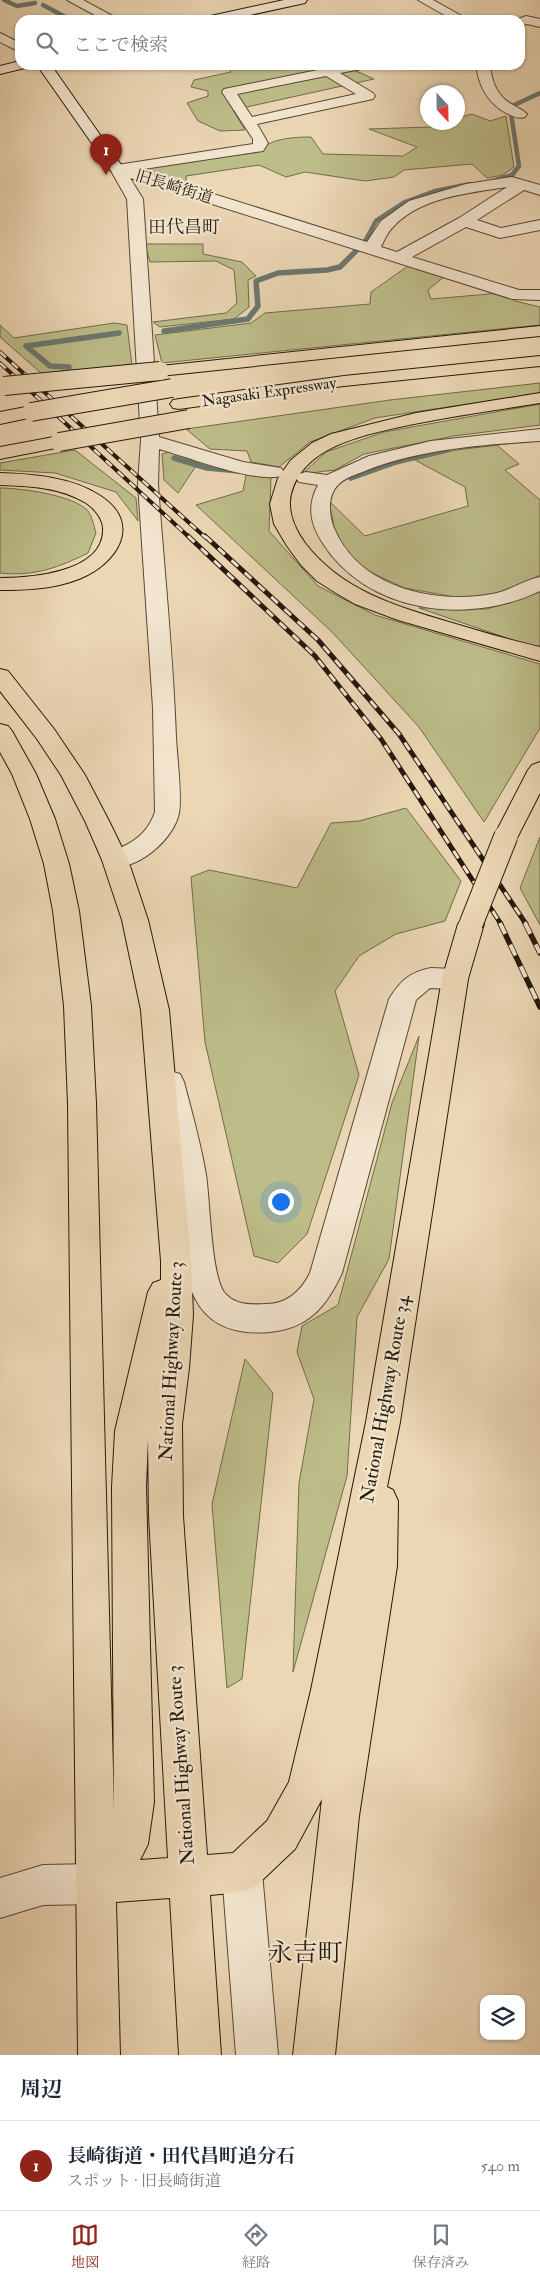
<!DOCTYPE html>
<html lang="ja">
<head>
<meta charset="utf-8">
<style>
	:root { --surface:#fff; --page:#f2f2f3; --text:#1f2937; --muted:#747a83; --line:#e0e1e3; --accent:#8f2418 }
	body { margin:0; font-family:"IM FELL Double Pica","Noto Serif JP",serif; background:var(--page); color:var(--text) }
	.controls { position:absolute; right:15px; bottom:15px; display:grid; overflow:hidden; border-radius:10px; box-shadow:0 1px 4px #0004 }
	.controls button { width:45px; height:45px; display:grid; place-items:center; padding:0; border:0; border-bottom:1px solid var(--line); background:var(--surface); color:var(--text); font:25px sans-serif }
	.compass { position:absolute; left:420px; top:85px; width:45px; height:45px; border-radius:50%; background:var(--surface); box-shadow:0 1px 4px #0004; rotate:158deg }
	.you { position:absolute; left:280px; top:1201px; width:18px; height:18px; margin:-12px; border:4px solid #fff; border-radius:50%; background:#1a73e8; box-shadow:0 0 0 8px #1a73e833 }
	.badge { display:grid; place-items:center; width:32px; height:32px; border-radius:50%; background:var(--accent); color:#fff; font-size:16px; font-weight:700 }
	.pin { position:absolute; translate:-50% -41px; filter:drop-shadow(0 1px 2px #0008) }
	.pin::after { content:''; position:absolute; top:26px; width:18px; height:15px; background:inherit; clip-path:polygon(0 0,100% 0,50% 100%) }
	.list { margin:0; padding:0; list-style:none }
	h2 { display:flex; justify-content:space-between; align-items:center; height:65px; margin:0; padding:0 20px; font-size:21px }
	h2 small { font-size:16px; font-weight:400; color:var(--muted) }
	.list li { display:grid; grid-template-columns:32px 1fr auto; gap:15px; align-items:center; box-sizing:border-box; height:90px; padding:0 20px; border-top:1px solid var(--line) }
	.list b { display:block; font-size:19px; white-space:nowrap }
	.list p { margin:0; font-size:16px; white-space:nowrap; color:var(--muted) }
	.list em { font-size:16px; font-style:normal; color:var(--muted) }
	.icon { flex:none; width:28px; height:28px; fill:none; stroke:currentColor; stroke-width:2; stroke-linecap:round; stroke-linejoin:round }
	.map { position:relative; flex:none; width:540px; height:2055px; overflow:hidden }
	.search { position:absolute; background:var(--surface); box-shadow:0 1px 4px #0004; left:15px; right:15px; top:15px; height:55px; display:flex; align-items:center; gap:12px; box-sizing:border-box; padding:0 18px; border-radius:15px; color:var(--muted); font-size:19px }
	.sheet { height:155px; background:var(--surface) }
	nav { display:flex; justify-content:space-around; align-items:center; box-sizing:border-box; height:70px; border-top:1px solid var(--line); background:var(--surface); font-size:14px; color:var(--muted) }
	nav a { display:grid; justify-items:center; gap:2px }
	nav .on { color:var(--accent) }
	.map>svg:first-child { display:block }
</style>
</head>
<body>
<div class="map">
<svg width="540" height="2055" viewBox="0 0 540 2055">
	<rect width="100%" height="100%" fill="#ecd7b5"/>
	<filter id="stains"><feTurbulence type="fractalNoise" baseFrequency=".004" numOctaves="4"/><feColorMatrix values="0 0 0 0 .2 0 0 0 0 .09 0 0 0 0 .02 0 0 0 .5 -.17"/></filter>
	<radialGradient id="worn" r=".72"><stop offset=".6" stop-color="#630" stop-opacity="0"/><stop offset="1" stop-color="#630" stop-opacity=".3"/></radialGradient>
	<path fill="#bdbd8a" stroke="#706b4a" d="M225,65H351L354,70L374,79L233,110L245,130L220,131L198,121L187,103L208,96V91L191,87L194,80L231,72Z
		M472,114L490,121L506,116L514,167L503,175L487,178L472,164L404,170L394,177L365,181L305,172L286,177L259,165L186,176L187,188L134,169L259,152C269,138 295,137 311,137L323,154L403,156L417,147L369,129L430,127L444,123L458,122V118Z
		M145,244H203V254L242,262L256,276L248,280L249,307L234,319L160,327L153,322L226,313L237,303L234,270L216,261L150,262Z
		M408,266L444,277L428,290L431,299L501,293L515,301L540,307V325L162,363L155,335L251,323L265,313L370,304L371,292Z
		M114,323L127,325L132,365L42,374L0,337V325L14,338Z
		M540,383V393L375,418L310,442L279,467L251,462L247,451L210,449L186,429L390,400Z
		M540,404V425L454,436L364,454L335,470L302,474L326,452L384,432Z
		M497,445L519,464L505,470L540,500V575L504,592L467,599L404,588L358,566L336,537L329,501L365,536L468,506L465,487L415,460L456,450Z
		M75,450L136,498L138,521L116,492L55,473L0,470V463Z
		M174,451L200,460L178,493L164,480L162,454Z
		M246,475L271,478L269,531L318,586L375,615L540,664V728L484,822L419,727L333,633L196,505L243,491Z
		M0,488C20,488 74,495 88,511C92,516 94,527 96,533L88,553C60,567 33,577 0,573Z
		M540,592V647H533L419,608L487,609Z
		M406,808L461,881L445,921L396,934L359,956L335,991L359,1075L307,1234L278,1263L254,1256L205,1042L191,877L209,870L297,888L331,823L359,821Z
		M540,837V925L520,888Z
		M419,1036L389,1259L357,1317L347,1476L293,1672L299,1483L314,1399L297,1352L302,1326L338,1305L392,1103Z
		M245,1359L273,1393L242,1679L227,1688L212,1504Z"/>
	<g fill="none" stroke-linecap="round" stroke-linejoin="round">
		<path stroke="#6b7870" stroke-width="4.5" d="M4,0L17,6L35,3
			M43,5L71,20
			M493,181L512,175L519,166L510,107L540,93
			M368,236L376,221L405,202L435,191L470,184"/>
		<path stroke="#6b7870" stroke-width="5.5" d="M164,331L248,319L258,306L256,281L278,273L327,270L340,267L365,242L369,235
			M26,346L119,333
			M26,346L50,366L69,367
			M174,458L207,468L239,471
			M351,478L396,462L448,449"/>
		<g stroke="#564836" stroke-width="2">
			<path id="street" d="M67,0H83L120,20H104Z
				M418,0H433L469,20H453Z
				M526,16L540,19V27L527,24L520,26V20H515Z
				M0,33L20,43V52L0,42Z
				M342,65H369L367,68L340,73L373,93L375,96L373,99L257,124L268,143L263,151L137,170L367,242L381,221L409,201L466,184L512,177L540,185V195L524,190L477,220L501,228L540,220V230L500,238L466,227L412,257L519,290H540V300L512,299L130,178L143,199L159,437L243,462L281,468L284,472L281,476C253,483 188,457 159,449L158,484C164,568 173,653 176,737C177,757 182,795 179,813C174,840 134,874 106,866L102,860C107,852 114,851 122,847C139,839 149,829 155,812L153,708L138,484L141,440L127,199L110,169L117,165L253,144V139L222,92L224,89ZM326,76L356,94L252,117L237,94ZM507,187L459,218L397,252L381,247C384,240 388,232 393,227C420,197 469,193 507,187Z
				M476,65H490C492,83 497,96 513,105C518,108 523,110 527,114L525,117C518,119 513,116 506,113C487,102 479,86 476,65Z
				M540,429V441C481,445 421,449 365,471C357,474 344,478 338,485C327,496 329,515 334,528C359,589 439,606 497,593C512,589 525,580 540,577V591C468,626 366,613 322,542C310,523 307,505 318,485L299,482L296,478L299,474L306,472L327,475L369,456L431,441Z
				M431,968L455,969L464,972L468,979L464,986L455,989L430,988L416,1000L342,1273C326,1307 309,1328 270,1332C169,1341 185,1242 176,1175C172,1144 163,1113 156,1082L160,1074L170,1071L180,1074L184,1082C192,1113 201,1144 206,1175C210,1200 211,1274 224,1292C234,1305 251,1305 266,1304C287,1304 301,1291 310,1273L389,999C400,981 410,972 431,968Z
				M242,1852L256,1858L262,1872L278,2055H236L222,1872L228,1858Z
				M95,1864L109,1870L115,1884L109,1898L95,1904L43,1905L0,1918V1878L43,1865Z"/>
		</g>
		<g stroke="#24190b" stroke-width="2">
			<path id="secondary" d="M284,0H307L305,3L227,20H204L206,17Z
				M20,61V65H27L25,68L0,74V66Z
				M37,65H51L124,169L122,172H112Z"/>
		</g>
		<g stroke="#24190b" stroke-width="2">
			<path id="highway" d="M540,326V336L160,376L154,375L151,371L154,367L160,366Z
				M540,356V366L344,386L179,409L173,408L170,404L173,400L179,399L344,376Z
				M540,393V403C496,410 452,416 409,425C381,431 351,437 326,451C307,462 292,479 290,501C289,516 297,532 305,543C341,590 395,606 449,622C479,631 509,640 540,647V661L398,620L355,604L336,593L317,581L301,565L287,546L274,524L270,504L278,478L291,460L312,443L331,434L416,413Z
				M31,406L38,408L40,412L38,416L0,424V412Z
				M59,436L66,438L68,442L66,446L0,459V447Z
				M0,473C33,474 71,477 99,495C144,523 117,564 79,579C54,589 26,590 0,590V578C29,578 102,573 103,531C104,520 95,509 86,503C60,487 29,486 0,485Z
				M0,669L8,671L54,729L85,775L109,821L128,860L148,920L169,1010L191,1261L193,1315L189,1368L182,1424L183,1516L207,1855L233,1853L267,1821L289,1782L311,1690L366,1422L442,979L458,924L462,918L471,915L480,918L484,924L468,979L400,1422L387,1487L393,1490L398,1501L397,1566L359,1816L335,2055H293L322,1799L295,1849L256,1886L242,1892L210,1895L221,2055H179L170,1898L116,1902L120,2055H78L68,1103L64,1006L53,911L44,864L30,819L12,774L0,752V724L8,726L12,731L36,774L55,819L69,864L79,911L91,1006L96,1103L114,1810L112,1487L115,1431L148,1292L153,1283L161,1280V1261L141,1010L122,920L102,860L85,821L61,775L37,739L0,691ZM148,1439L149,1516L168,1858L140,1860L148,1844L154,1802L146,1487Z
				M540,762V793L518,836L515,842L506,844L497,842L494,836L528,770L532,765Z"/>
		</g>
		<use href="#street" fill="#f3e5cf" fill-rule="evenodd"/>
		<use href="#secondary" fill="#f3e5cf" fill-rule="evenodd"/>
		<use href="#highway" fill="#ecd7b5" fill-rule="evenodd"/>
		<g stroke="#24190b" stroke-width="4">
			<path id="rail-far2" d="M0,352L206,538
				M0,363L190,538"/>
		</g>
		<g stroke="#24190b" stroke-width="5">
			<path id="rail-far1" d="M188,536L315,656L381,739L501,924
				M205,536L318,640L399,734L526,924"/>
		</g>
		<g stroke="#24190b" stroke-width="5.5">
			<path id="rail" d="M500,923L540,1007
				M525,923L540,953"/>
		</g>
		<use href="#rail-far2" stroke="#f3e5cf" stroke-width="2.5" stroke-dasharray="8" stroke-linecap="butt"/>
		<use href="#rail-far1" stroke="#f3e5cf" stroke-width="3" stroke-dasharray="9" stroke-linecap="butt"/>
		<use href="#rail" stroke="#f3e5cf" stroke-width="4" stroke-dasharray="12" stroke-linecap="butt"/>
		<g stroke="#24190b" stroke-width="20" stroke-linecap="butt">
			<path id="highway-bridge-far1" d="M4,386L160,371
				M31,412L172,388
				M59,442L189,419"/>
		</g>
		<g stroke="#24190b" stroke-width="25" stroke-linecap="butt">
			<path id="highway-bridge" d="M471,924L506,836"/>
		</g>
		<use href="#highway-bridge-far1" stroke="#ecd7b5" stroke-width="18"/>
		<use href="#highway-bridge" stroke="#ecd7b5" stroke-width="23"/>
	</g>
	<g text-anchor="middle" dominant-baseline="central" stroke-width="4.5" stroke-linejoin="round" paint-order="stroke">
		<g font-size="16" fill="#24190b" stroke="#f3e5cf">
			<text transform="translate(174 187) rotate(17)">旧長崎街道</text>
			<text transform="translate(269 392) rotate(-8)">Nagasaki Expressway</text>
		</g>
		<g font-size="18" fill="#24190b" stroke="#f3e5cf">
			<text x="184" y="227">田代昌町</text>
		</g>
		<g font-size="19" fill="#24190b" stroke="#f3e5cf">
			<text transform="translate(171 1361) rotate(-87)">National Highway Route 3</text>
			<text transform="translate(385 1399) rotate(-80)">National Highway Route 34</text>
			<text transform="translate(181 1765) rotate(-94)">National Highway Route 3</text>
		</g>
		<g font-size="25" fill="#24190b" stroke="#f3e5cf">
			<text x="305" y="1953">永吉町</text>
		</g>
	</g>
	<rect width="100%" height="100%" filter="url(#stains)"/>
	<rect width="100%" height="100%" fill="url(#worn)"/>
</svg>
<div class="controls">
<button><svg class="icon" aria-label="layers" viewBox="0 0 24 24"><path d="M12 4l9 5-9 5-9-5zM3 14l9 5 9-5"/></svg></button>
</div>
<svg class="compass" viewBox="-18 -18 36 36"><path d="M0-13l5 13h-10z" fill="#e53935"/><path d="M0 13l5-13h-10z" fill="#747a83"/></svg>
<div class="you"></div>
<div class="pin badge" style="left:106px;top:175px">1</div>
<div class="search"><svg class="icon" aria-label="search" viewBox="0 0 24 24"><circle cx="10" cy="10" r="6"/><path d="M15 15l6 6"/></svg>ここで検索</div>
</div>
<section class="sheet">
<h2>周辺<small></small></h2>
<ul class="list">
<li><span class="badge">1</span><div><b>長崎街道・田代昌町追分石</b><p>スポット · 旧長崎街道</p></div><em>540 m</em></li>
</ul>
</section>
<nav>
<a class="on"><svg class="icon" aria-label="map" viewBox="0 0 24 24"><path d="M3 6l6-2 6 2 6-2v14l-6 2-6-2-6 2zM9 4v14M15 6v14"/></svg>地図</a>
<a><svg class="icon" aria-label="directions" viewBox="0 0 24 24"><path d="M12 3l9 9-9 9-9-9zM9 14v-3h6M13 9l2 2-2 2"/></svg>経路</a>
<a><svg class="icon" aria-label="saved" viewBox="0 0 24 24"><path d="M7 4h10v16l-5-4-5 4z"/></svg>保存済み</a>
</nav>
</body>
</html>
